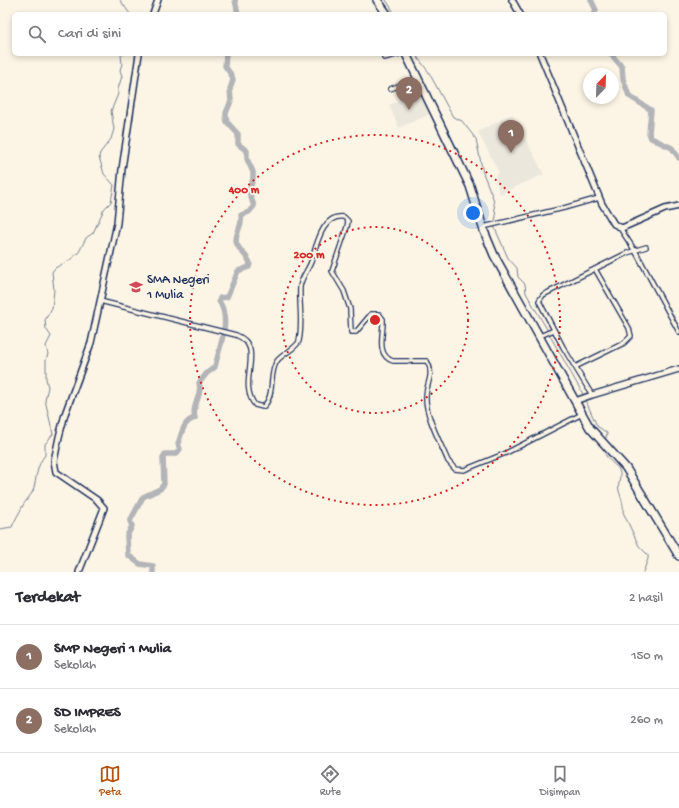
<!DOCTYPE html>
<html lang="id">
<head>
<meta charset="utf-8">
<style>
	:root { --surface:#fff; --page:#f7f7f7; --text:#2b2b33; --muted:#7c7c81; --line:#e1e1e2; --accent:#b45309 }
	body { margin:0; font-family:"Gochi Hand",sans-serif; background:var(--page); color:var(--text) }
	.compass { position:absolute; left:583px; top:68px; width:36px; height:36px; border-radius:50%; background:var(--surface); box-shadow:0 2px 6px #0003; rotate:23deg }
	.you { position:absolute; left:473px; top:213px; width:14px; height:14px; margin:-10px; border:3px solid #fff; border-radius:50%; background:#1a73e8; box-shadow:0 0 0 6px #1a73e833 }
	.badge { display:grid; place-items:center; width:26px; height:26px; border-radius:50%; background:var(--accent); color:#fff; font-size:13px; font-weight:700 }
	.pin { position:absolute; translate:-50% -33px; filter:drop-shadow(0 1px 2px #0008) }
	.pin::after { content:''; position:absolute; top:21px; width:14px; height:12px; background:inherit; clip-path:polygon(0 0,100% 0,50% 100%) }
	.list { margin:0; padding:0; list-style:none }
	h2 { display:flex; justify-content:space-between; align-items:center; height:52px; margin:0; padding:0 16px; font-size:17px }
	h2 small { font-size:13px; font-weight:400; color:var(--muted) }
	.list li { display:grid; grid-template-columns:26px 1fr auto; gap:12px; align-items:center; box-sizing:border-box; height:64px; padding:0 16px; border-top:1px solid var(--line) }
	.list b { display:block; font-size:15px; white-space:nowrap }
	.list p { margin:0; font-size:13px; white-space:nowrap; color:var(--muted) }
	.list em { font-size:13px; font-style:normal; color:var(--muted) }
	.icon { flex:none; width:22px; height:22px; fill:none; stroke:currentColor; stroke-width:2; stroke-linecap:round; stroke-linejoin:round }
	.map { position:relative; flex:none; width:679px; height:572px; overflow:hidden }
	.search { position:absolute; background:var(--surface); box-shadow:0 2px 6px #0003; left:12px; right:12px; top:12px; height:44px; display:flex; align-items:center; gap:10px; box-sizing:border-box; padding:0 14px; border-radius:6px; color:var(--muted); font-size:15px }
	.sheet { height:180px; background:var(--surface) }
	nav { display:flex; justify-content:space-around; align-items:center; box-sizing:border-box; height:56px; border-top:1px solid var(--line); background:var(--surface); font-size:11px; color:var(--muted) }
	nav a { display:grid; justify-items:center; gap:2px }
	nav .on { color:var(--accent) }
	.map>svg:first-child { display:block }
</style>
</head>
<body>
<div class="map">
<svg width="679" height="572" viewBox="0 0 679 572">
	<rect width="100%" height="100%" fill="#fcf5e5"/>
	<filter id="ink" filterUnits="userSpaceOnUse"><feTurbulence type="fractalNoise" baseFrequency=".025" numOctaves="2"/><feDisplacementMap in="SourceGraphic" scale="8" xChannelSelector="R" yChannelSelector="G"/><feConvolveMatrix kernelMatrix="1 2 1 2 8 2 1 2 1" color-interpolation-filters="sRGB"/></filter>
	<g filter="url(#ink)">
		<path fill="#ece7dc" d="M419,91L430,114L399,128L389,105Z
			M512,114L544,174L500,194L494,177L499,173L478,132Z"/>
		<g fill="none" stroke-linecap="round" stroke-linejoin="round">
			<path stroke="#767f94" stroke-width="1" d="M120,0L130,14
				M386,0L395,14
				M415,54L428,71L453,117L462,121L476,139L483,173L493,198L496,217L494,223
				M494,226L508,258L517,268L518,277L525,284L526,293L548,331
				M549,334L584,396
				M585,399L597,426L607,433L606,438
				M605,454C608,460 613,463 618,468C623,475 617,483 619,491C621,498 624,504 623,512L639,546L648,555V559L643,572
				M0,529L12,527C15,519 19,514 22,507C25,501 30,497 33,491C37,478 36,466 45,455V444L53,434L45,400L48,387L46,379V360L48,354L46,346L51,336L46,329L45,320L52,308L54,290L52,272L55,268L70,260L79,252L86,238L93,233L104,209L111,202L114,185L104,174L99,157L100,153L111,139L114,129L111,111L118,94V89L122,76L120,70L122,64L121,55L124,54"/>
			<path stroke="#b2b4b8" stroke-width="5.5" d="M235,0L238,14
				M591,0L596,10L594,14
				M611,54L622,67L623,79L629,96L651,110L649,133L651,138L672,148L679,158
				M153,572V566L140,564L128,555L127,536L132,526L130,521L143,497L160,489L164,484L163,458L165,454H176L180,449L178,444C182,433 183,421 195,418C191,405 203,396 199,383L207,373L215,367C219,347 232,320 219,301L220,298L227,297L238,271L249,267L250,263C247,254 237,250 236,241C236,230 243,227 241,215L249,212L254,206L249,192L253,179V172L247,159V151L238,144V134L227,122L226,117V113L231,101L230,89L233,80L232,76L225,66L226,54"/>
			<g stroke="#1b2f5e" stroke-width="6">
				<path id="street" d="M384,58L399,54
					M390,89L418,79
					M483,227L564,208L599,198
					M620,228L637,254L679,332
					M100,301L236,335C267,347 236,381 255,405L263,407C276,395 268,374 277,361C282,354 297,348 299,341C303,322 299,306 300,287C301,278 308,270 311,262C316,248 322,213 344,217L348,221L347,227L332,271L344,291L350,309L351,332H356L371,314H379L383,319C384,333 375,355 393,361H427C435,375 426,383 426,397C425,415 441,444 448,461L455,469L464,470L506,453L582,414
					M540,336L554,330
					M575,367L624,343L631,336L629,328L595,269
					M592,395L563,347L539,301L543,295L627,253L646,247"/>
			</g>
			<g stroke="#1b2f5e" stroke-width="8">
				<path id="secondary" d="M512,0L520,14
					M153,14L158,0
					M540,54L602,204L614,224L622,228L665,209L679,206
					M575,401L592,395L679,369
					M79,572L104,508L97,500L56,472L54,461L59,437L65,414L91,343L113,242L117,223L122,169L139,54"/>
			</g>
			<g stroke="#1b2f5e" stroke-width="10">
				<path id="highway" d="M377,0L387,14
					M406,54L470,186L484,231L494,255L590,428L626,468L679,556"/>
			</g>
			<use href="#street" stroke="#fcf5e5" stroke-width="3.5"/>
			<use href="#secondary" stroke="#fcf5e5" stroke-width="5"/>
			<use href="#highway" stroke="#fcf5e5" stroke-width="7"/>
		</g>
	</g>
	<g fill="none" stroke="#d62828" stroke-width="2" stroke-dasharray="2 4">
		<circle cx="375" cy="320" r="93"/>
		<circle cx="375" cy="320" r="185"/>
	</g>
	<defs>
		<g id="school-bare" transform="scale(1.08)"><path d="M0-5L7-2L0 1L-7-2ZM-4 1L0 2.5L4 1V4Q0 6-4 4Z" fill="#d1495b" stroke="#fcf5e5" stroke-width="2.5" paint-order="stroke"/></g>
	</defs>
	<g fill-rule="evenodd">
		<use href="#school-bare" x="136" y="287"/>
	</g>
	<g text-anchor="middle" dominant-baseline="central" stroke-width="3.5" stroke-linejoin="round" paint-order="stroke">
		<g font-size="13" fill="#1b2f5e" stroke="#fcf5e5" text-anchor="start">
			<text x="147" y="280">SMA Negeri<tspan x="147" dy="15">1 Mulia</tspan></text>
		</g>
	</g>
	<circle cx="375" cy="320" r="6" fill="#d62828" stroke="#fcf5e5" stroke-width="2"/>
	<g font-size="12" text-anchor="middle" font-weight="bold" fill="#d62828" stroke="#fcf5e5" stroke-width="3.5" stroke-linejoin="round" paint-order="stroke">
		<text x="244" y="193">400 m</text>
		<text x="309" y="258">200 m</text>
	</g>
</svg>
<svg class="compass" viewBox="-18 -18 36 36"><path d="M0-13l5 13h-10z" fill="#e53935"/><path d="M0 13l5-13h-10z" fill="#7c7c81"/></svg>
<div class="you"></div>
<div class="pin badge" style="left:511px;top:153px;background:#8d6e63">1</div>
<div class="pin badge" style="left:409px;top:110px;background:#8d6e63">2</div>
<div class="search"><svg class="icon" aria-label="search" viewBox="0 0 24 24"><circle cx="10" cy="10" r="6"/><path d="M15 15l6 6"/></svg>Cari di sini</div>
</div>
<section class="sheet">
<h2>Terdekat<small>2 hasil</small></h2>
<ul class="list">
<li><span class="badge" style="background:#8d6e63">1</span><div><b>SMP Negeri 1 Mulia</b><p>Sekolah</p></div><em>150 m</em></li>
<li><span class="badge" style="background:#8d6e63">2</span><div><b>SD IMPRES</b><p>Sekolah</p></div><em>260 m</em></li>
</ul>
</section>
<nav>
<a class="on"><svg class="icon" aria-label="map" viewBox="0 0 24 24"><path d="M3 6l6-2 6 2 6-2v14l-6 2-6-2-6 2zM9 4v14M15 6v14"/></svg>Peta</a>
<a><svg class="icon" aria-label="directions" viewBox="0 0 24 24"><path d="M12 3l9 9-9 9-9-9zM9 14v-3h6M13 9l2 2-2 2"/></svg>Rute</a>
<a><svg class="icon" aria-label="saved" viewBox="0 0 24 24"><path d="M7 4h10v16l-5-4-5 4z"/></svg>Disimpan</a>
</nav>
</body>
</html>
